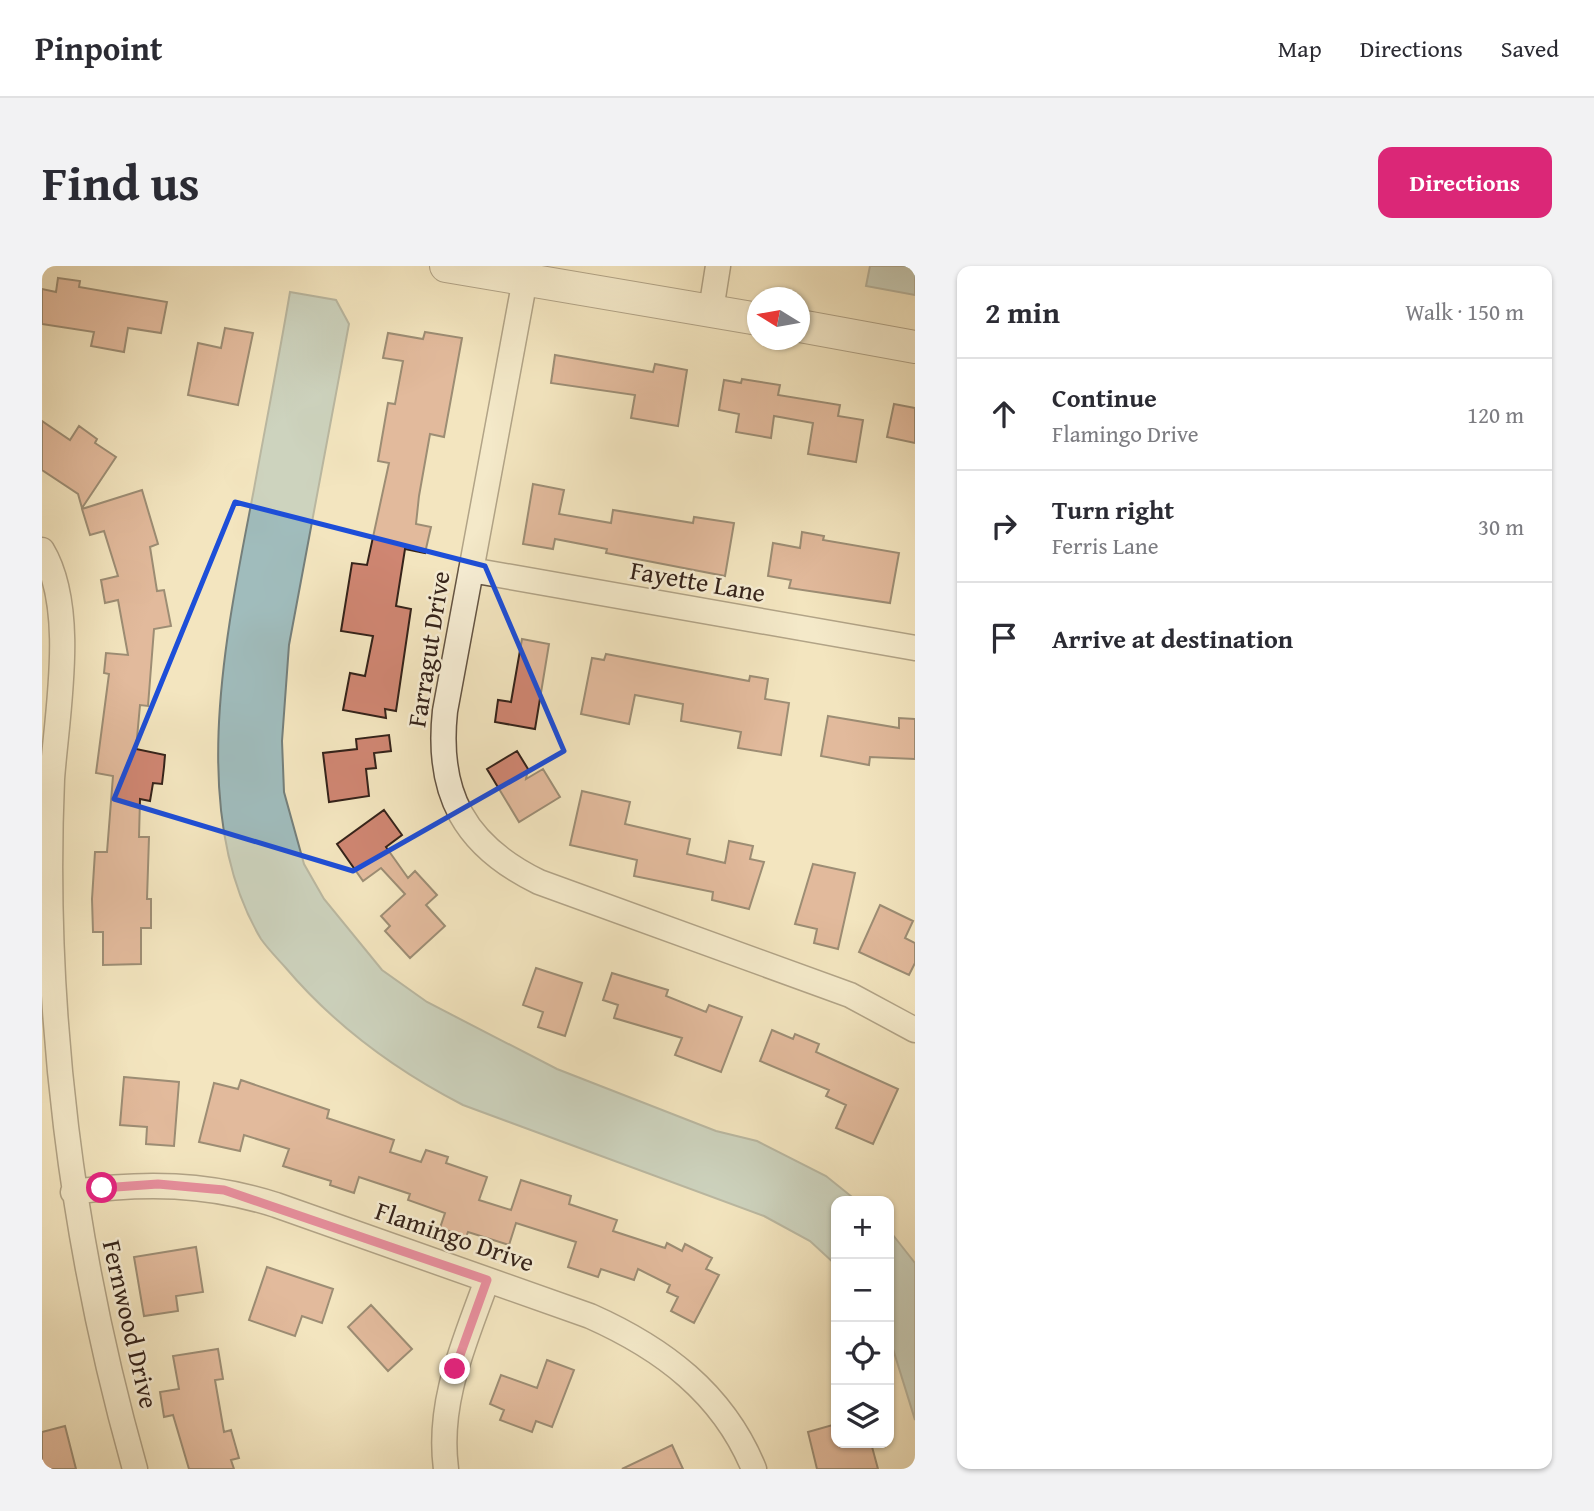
<!DOCTYPE html>
<html lang="en">
<head>
<meta charset="utf-8">
<style>
	:root { --surface:#fff; --page:#f2f2f3; --text:#2b2b33; --muted:#7c7c81; --line:#e1e1e2; --accent:#db2777 }
	body { margin:0; font-family:"Gentium Book Plus",serif; background:var(--page); color:var(--text) }
	.controls { position:absolute; right:21px; bottom:21px; display:grid; overflow:hidden; border-radius:14px; box-shadow:0 2px 5px #0004 }
	.controls button { width:63px; height:63px; display:grid; place-items:center; padding:0; border:0; border-bottom:2px solid var(--line); background:var(--surface); color:var(--text); font:35px sans-serif }
	.compass { position:absolute; left:705px; top:21px; width:63px; height:63px; border-radius:50%; background:var(--surface); box-shadow:0 2px 5px #0004; rotate:281deg }
	.stop { position:absolute; width:21px; height:21px; margin:-16px; border:5px solid #db2777; border-radius:50%; background:#fff }
	.stop.end { background:#db2777; border-color:#fff; box-shadow:0 2px 7px #0008 }
	.list { margin:0; padding:0; list-style:none }
	h2 { display:flex; justify-content:space-between; align-items:center; height:91px; margin:0; padding:0 28px; font-size:30px }
	h2 small { font-size:23px; font-weight:400; color:var(--muted) }
	.list li { display:grid; grid-template-columns:46px 1fr auto; gap:21px; align-items:center; box-sizing:border-box; height:112px; padding:0 28px; border-top:2px solid var(--line) }
	.list b { display:block; font-size:26px; white-space:nowrap }
	.list p { margin:0; font-size:23px; white-space:nowrap; color:var(--muted) }
	.list em { font-size:23px; font-style:normal; color:var(--muted) }
	.icon { flex:none; width:38px; height:38px; fill:none; stroke:currentColor; stroke-width:2; stroke-linecap:round; stroke-linejoin:round }
	.map { position:relative; flex:none; width:873px; height:1203px; overflow:hidden; border-radius:14px }
	header { display:flex; align-items:center; gap:42px; box-sizing:border-box; height:98px; padding:0 35px; background:var(--surface); border-bottom:2px solid var(--line) }
	header strong { font-size:33px }
	nav { display:flex; gap:38px; margin-inline-start:auto; font-size:24px }
	.intro { display:flex; align-items:center; justify-content:space-between; box-sizing:border-box; height:168px; padding:0 42px }
	h1 { margin:0; font-size:49px }
	.button { padding:18px 32px; border-radius:14px; background:var(--accent); color:#fff; font-size:24px; font-weight:700 }
	main { display:flex; gap:42px; padding:0 42px }
	aside { flex:1; background:var(--surface); border-radius:14px; box-shadow:0 2px 5px #0004 }
	.map>svg:first-child { display:block }
</style>
</head>
<body>
<header>
<strong>Pinpoint</strong>
<nav><a>Map</a><a>Directions</a><a>Saved</a></nav>
</header>
<div class="intro"><h1>Find us</h1><a class="button">Directions</a></div>
<main>
<div class="map">
<svg width="873" height="1203" viewBox="0 0 873 1203">
	<rect width="100%" height="100%" fill="#f3e5bf"/>
	<filter id="stains"><feTurbulence type="fractalNoise" baseFrequency=".00286" numOctaves="4"/><feColorMatrix values="0 0 0 0 .2 0 0 0 0 .09 0 0 0 0 .02 0 0 0 .5 -.17"/></filter>
	<radialGradient id="worn" r=".72"><stop offset=".6" stop-color="#630" stop-opacity="0"/><stop offset="1" stop-color="#630" stop-opacity=".3"/></radialGradient>
	<path fill="#a0bcbc" stroke="#757f7b" stroke-width="2" d="M828,0H873V29L824,20Z
		M248,26L294,34L307,58L247,379L240,475L242,526L262,598L282,633L340,704L385,736L515,803L674,865L715,875L784,910L815,935H794V999L768,975L722,950L421,839C353,804 293,760 243,701C235,692 226,683 219,673C143,546 186,359 212,223C224,157 237,91 248,26Z
		M847,964L873,997V1154L847,1070Z"/>
	<path fill="#cf8672" stroke="#35231a" stroke-width="2" d="M16,12L38,15L37,21L125,36L119,67L86,62L82,86L49,80L52,66L0,58V23L14,26Z
		M183,62L211,67L196,139L146,129L156,77L179,82Z
		M383,66L420,72L402,171L388,168L377,230L374,258L389,261L383,287L363,283L354,340L369,343L354,445L343,443L344,452L301,444L308,407L323,410L331,370L299,365L310,297L325,299L347,197L336,195L346,137L353,138L361,95L341,92L346,67L381,73Z
		M513,89L611,106L613,98L645,104L636,160L589,152L593,129L509,117Z
		M700,113L738,119L736,129L798,139L796,150L821,154L814,196L766,188L771,157L732,150L729,172L694,166L697,148L677,144L682,114L699,117Z
		M852,138L873,142V177L845,171Z
		M0,155L28,174L37,160L55,173L53,177L74,191L40,242L36,228L0,204Z
		M491,218L522,224L517,248L569,257L571,244L651,257L652,251L692,257L683,310L564,287L565,283L513,273L511,283L481,278Z
		M100,224L116,278L108,281L115,325L122,324L129,360L112,363L106,440L98,439L94,483L123,489L122,501L120,518L111,517L108,535L98,533L97,571H107L105,633H109V662H99V698L61,699V666H51L50,633L53,586H65L71,510L54,507L67,408L62,407L64,387L86,389L76,334L63,337L59,314L76,310L62,265L48,269L40,243Z
		M760,266L782,270L781,274L857,287L848,337L747,322L749,314L726,310L731,277L758,282Z
		M480,373L507,378L493,463L453,456L456,434L469,436Z
		M564,388L707,415L708,410L726,413L723,433L747,437L739,489L696,482L699,466L639,455L641,438L593,429L587,458L539,448L550,392L562,394Z
		M786,450L857,462V452L873,453V493L828,491L827,499L779,490Z
		M347,469L349,485L332,487L334,502L324,503L327,530L287,536L281,487L315,483L314,473Z
		M475,485L486,503L484,513L501,503L518,531L477,556L445,503Z
		M540,525L588,536L583,558L648,573L645,588L683,597L687,575L711,580L708,593L722,596L707,643L670,634L671,626L592,610L595,594L528,579Z
		M342,544L360,569L344,581L366,612L373,605L395,629L384,639L403,660L368,692L343,665L348,660L339,650L363,628L339,602L321,615L295,578Z
		M771,598L813,607L796,683L772,677L775,663L753,658Z
		M838,639L871,655L863,672L873,677V697L867,709L817,686Z
		M494,702L540,717L523,770L496,761L501,746L481,739Z
		M570,707L626,724L624,730L664,746L667,739L700,751L679,806L633,789L640,772L572,752L576,739L561,734Z
		M730,764L751,773L753,768L777,778L774,786L856,823L831,878L794,862L804,839L784,830L787,824L718,795Z
		M82,811L137,816L132,880L104,878L105,861L78,859Z
		M199,814L287,844L285,852L352,874L348,886L379,896L384,884L406,891L404,897L445,911L437,934L469,944L479,914L529,930L527,938L575,954L571,965L623,982L625,977L640,985L643,978L670,992L664,1003L677,1009L652,1057L629,1045L636,1031L625,1026L628,1019L596,1003L592,1014L559,1003L556,1011L526,1001L534,976L474,957L467,979L426,966L424,971L398,962L403,947L366,934L368,928L317,911L312,927L288,919L289,915L241,900L247,883L202,869L198,885L157,876L172,817L196,823Z
		M154,981L161,1026L134,1030L136,1045L102,1050L92,991Z
		M225,1001L291,1023L280,1057L260,1050L253,1070L207,1054Z
		M329,1039L370,1083L346,1105L306,1061Z
		M176,1083L181,1113L173,1114L182,1166L189,1164L197,1192L189,1194L192,1203H147L131,1149L122,1151L118,1126L137,1123L131,1090Z
		M505,1094L532,1104L510,1161L494,1155L490,1166L458,1154L462,1144L448,1138L459,1109L495,1122Z
		M794,1158V1177H829L836,1203H775L766,1166Z
		M23,1160L34,1203H0V1166Z
		M630,1179L641,1203H580Z"/>
	<g fill="none" stroke-linecap="round" stroke-linejoin="round">
		<g stroke="#645443" stroke-width="27">
			<path id="minor" d="M483,13L403,445C394,528 423,580 497,616L808,729L873,764
				M669,44L676,0
				M0,284C35,342 15,446 10,513C0,745 30,980 93,1203
				M429,304L873,382
				M31,926C102,916 165,917 234,939L548,1050C620,1082 681,1127 712,1203
				M404,1203C395,1135 423,1076 445,1014"/>
		</g>
		<g stroke="#645443" stroke-width="34">
			<path id="tertiary" d="M404,0L716,53
				M758,60L873,81"/>
		</g>
		<use href="#minor" stroke="#f7eed5" stroke-width="24"/>
		<use href="#tertiary" stroke="#f7eed5" stroke-width="32"/>
	</g>
	<g fill="none" stroke-linecap="round" stroke-linejoin="round">
		<path stroke="#db2777" stroke-width="9" d="M60,922L116,918L182,924L445,1014L413,1103"/>
	</g>
	<path d="M0 0H873V1203H0ZM193,236L443,300L522,485L311,605L72,533Z" fill="#f3e5bf" fill-opacity=".55" fill-rule="evenodd"/>
	<path fill="none" stroke="#1d4ed8" stroke-width="5" stroke-linejoin="round" d="M193,236L443,300L522,485L311,605L72,533Z"/>
	<g text-anchor="middle" dominant-baseline="central" stroke-width="5" stroke-linejoin="round" paint-order="stroke">
		<g font-size="26" fill="#35231a" stroke="#f7eed5">
			<text transform="translate(656 315) rotate(10)">Fayette Lane</text>
			<text transform="translate(386 383) rotate(-81)">Farragut Drive</text>
			<text transform="translate(413 970) rotate(19)">Flamingo Drive</text>
			<text transform="translate(89 1058) rotate(77)">Fernwood Drive</text>
		</g>
	</g>
	<rect width="100%" height="100%" filter="url(#stains)"/>
	<rect width="100%" height="100%" fill="url(#worn)"/>
</svg>
<div class="controls">
<button>+</button>
<button>−</button>
<button><svg class="icon" aria-label="locate" viewBox="0 0 24 24"><circle cx="12" cy="12" r="6"/><path d="M12 2v4M12 18v4M2 12h4M18 12h4"/></svg></button>
<button><svg class="icon" aria-label="layers" viewBox="0 0 24 24"><path d="M12 4l9 5-9 5-9-5zM3 14l9 5 9-5"/></svg></button>
</div>
<svg class="compass" viewBox="-18 -18 36 36"><path d="M0-13l5 13h-10z" fill="#e53935"/><path d="M0 13l5-13h-10z" fill="#7c7c81"/></svg>
<div class="stop" style="left:60px;top:922px"></div>
<div class="stop end" style="left:413px;top:1103px"></div>
</div>
<aside>
<h2>2 min<small>Walk · 150 m</small></h2>
<ul class="list">
<li><svg class="icon" aria-label="ahead" viewBox="0 0 24 24"><path d="M12 20V5M6 11l6-6 6 6"/></svg><div><b>Continue</b><p>Flamingo Drive</p></div><em>120 m</em></li>
<li><svg class="icon" aria-label="right" viewBox="0 0 24 24"><path d="M7 20v-9h11M14 6l5 5-5 5"/></svg><div><b>Turn right</b><p>Ferris Lane</p></div><em>30 m</em></li>
<li><svg class="icon" aria-label="arrive" viewBox="0 0 24 24"><path d="M6 21V4h12l-3 4 3 4H6"/></svg><div><b>Arrive at destination</b></div></li>
</ul>
</aside>
</main>
</body>
</html>
